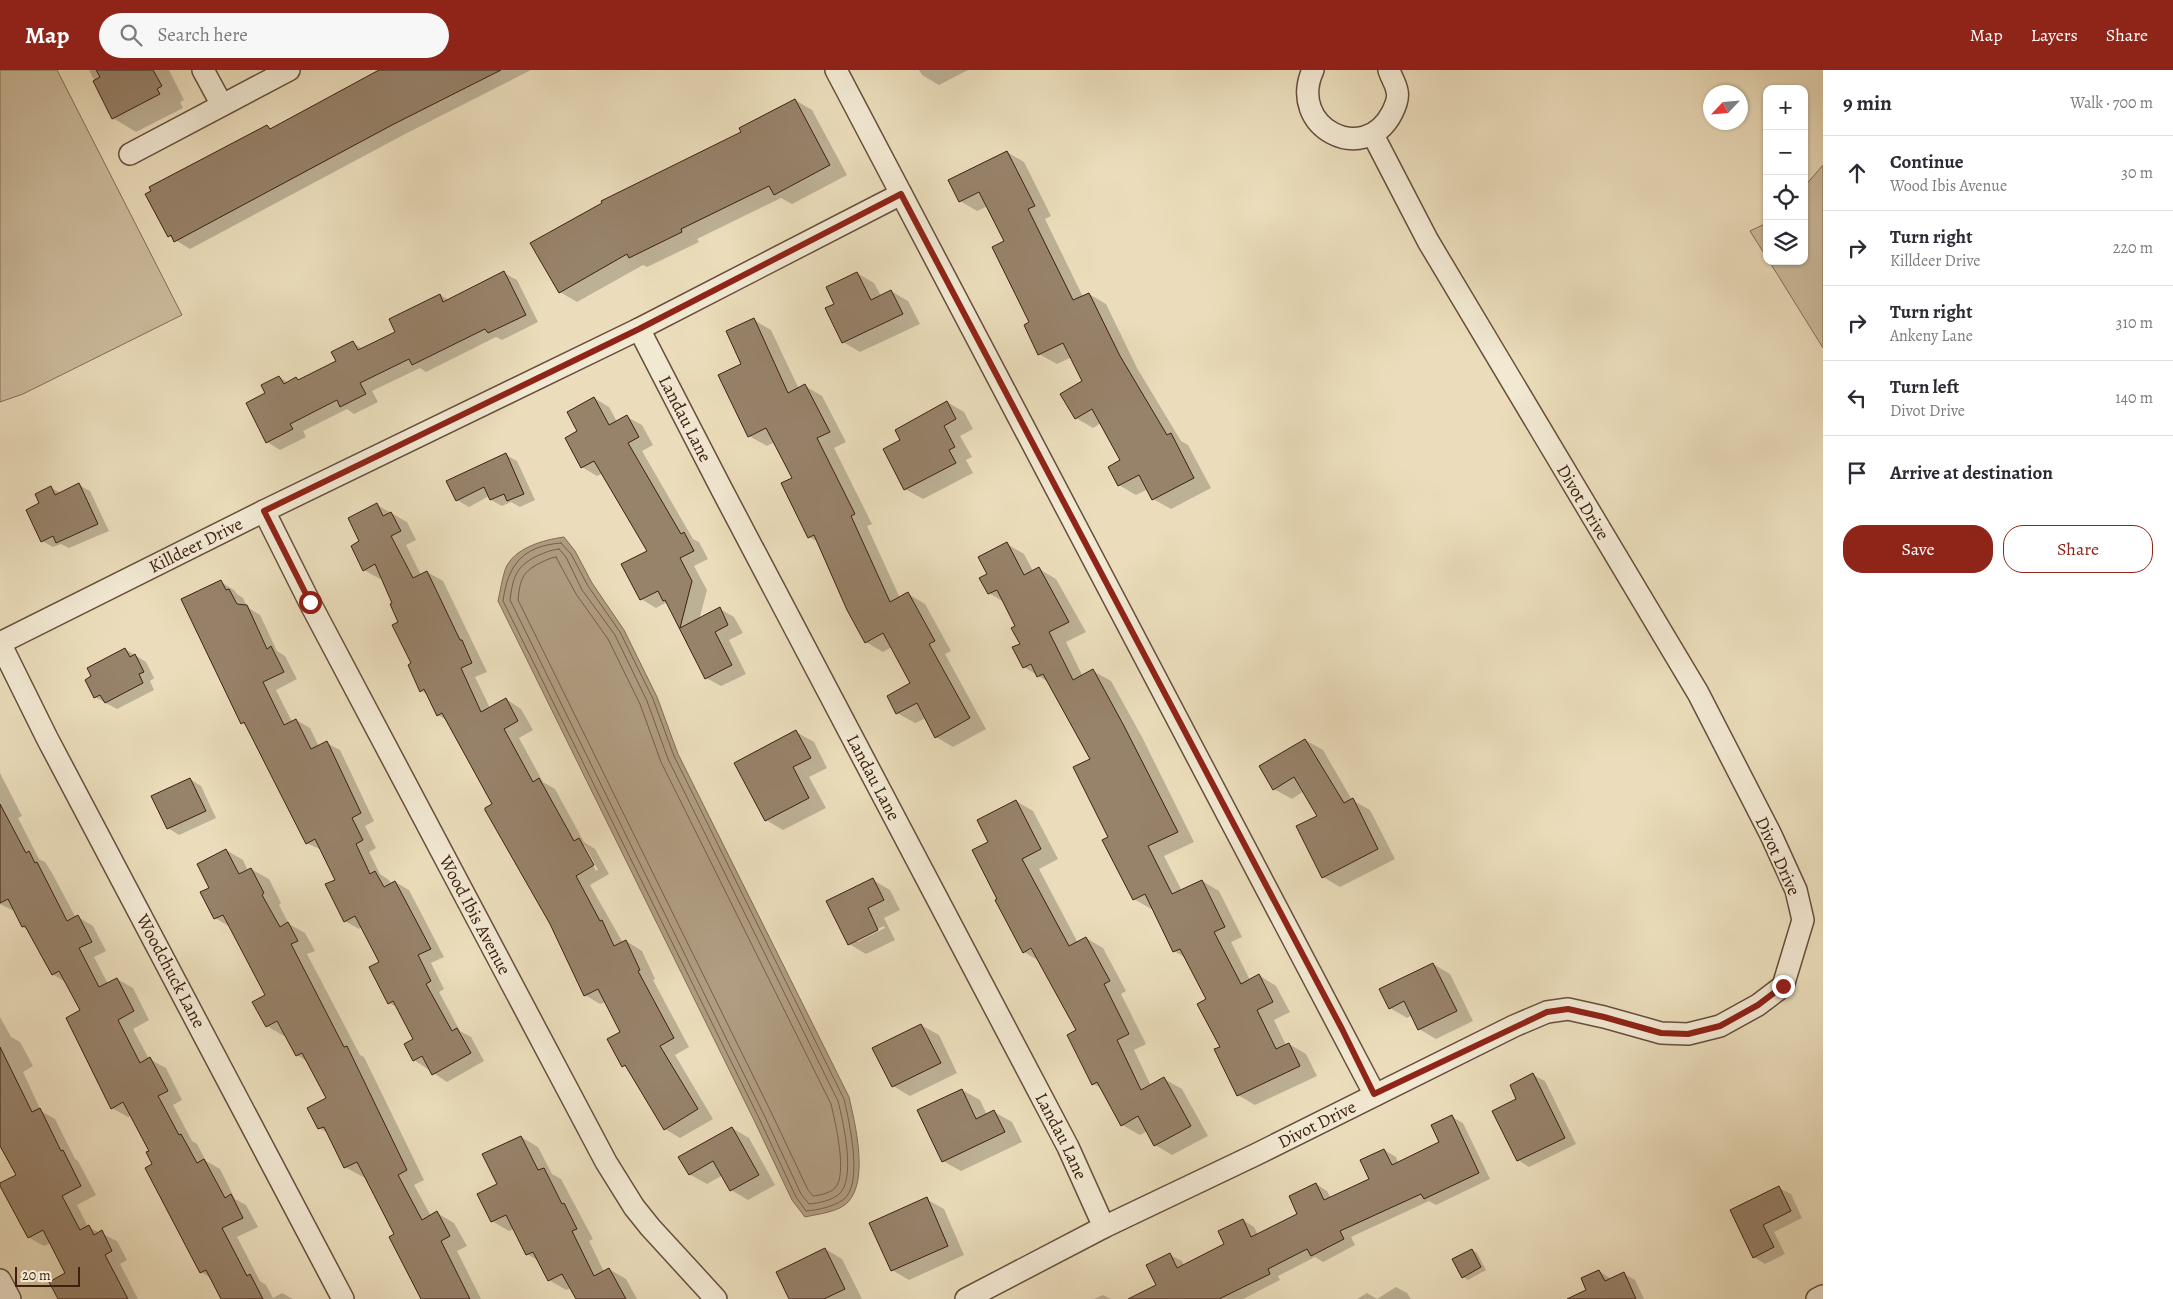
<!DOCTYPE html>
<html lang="en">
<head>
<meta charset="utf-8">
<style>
	:root { --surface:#fff; --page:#f7f7f7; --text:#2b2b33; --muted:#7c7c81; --line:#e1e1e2; --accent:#8f2418 }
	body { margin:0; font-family:Alegreya,serif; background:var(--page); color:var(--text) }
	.controls { position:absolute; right:15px; top:15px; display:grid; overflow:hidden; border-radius:10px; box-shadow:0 1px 4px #0004 }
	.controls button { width:45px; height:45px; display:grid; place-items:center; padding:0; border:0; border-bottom:1px solid var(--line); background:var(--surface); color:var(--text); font:25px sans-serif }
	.compass { position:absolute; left:1703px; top:15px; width:45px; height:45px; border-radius:50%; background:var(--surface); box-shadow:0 1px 4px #0004; rotate:244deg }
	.scale { position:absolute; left:15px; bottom:12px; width:65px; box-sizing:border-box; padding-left:5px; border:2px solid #3d2012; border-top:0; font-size:14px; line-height:18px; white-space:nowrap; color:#3d2012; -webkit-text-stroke:4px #f2e9d3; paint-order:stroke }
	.stop { position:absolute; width:15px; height:15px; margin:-11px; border:4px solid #8f2418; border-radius:50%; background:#fff }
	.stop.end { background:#8f2418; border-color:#fff; box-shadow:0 1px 5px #0008 }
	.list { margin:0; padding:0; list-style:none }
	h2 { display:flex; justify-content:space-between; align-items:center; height:65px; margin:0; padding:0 20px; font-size:21px }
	h2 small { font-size:16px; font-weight:400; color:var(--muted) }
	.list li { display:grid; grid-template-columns:32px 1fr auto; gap:15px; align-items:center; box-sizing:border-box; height:75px; padding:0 20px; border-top:1px solid var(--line) }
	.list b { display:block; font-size:19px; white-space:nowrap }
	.list p { margin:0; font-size:16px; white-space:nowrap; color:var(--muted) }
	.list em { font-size:16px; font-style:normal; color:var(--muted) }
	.actions { display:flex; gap:10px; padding:15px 20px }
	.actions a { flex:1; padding:11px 0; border:1px solid var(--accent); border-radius:20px; text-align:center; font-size:18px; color:var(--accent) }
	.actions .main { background:var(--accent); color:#fff }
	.icon { flex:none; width:28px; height:28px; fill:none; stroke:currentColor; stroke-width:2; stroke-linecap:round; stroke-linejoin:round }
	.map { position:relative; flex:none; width:1823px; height:1229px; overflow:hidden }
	header { display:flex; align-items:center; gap:30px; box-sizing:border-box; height:70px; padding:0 25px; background:var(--accent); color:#fff }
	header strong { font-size:24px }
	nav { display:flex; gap:28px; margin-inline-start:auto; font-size:18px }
	.search { width:350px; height:45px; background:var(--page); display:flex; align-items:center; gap:12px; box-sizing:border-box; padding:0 18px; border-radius:28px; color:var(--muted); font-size:19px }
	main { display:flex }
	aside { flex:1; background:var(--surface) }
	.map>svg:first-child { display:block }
</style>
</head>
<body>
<header>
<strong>Map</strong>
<div class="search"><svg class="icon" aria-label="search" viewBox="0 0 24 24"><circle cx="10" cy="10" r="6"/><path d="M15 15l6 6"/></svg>Search here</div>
<nav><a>Map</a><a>Layers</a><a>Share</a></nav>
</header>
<main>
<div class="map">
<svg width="1823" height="1229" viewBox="0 0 1823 1229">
	<rect width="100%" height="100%" fill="#ebddbb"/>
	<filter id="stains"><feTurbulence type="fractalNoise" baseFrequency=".004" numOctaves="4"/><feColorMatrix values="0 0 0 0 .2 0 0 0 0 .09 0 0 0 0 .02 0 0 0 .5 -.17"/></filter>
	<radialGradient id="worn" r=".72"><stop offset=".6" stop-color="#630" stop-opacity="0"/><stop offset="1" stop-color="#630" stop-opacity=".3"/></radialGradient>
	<path fill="#cdbd9e" stroke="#856e58" d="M0,0H57L182,245L23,324L0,332Z
		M1823,95V278L1769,191H1804V117Z
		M1767,153V188L1750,161Z"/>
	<path fill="#b09d82" stroke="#826b55" d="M564,467L575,481L592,513L624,560L657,627L678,684L849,1027C855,1053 869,1110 848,1132C839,1142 818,1144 805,1147L792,1130L754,1050L498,531C500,521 502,510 505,500C513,478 543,470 564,467Z"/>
	<path fill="#0003" fill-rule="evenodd" d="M89,0H169L184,30L180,32L183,38L136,62L113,48Z
		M381,0H531L407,63L190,179L169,166L267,56L272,59Z
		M919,0H968L939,15L922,5Z
		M795,30L812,40L847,105L792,134L781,128L697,169L699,172L647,197L643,195L577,232L560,222L742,63Z
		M1007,82L1024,92L1051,146L1045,149L1083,227L1089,224L1106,234L1137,298L1181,371L1188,375L1211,418L1171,439L1153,429L1148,419L1136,425L1119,415L1122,391L1101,353L1093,358L1076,348L1084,312L1072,287L1057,294L1039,284L1006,172L988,136L977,141L960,131Z
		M504,203L517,210L538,252L502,270L496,267L426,302L420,298L372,321L378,332L354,344L347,339L303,361L306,367L280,380L267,372V324L279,307L289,313L296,309L299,311L338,291L353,273L363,279L397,262L440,225L449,230Z
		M857,203L874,213L881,226L891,221L908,231L920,254L860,282L843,272L836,234Z
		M754,250L771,260L799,319L805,316L822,326L846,372L834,378L872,454L867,456L900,528L908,524L925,534L951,581L945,584L986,659L953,677L936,667L926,648L915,653L897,643L888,627L912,613L892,577L883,582L866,572L818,472L809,467L793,408L775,372L767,376L749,366L743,295Z
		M594,328L609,337L617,352L627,347L642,355L653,375L642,381L693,469L699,472L708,489L694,496L707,520L699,550L720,539L734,547L743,563L729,570L746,604L721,616L706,608L667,532L656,538L641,529L648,482L603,403L597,406L582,397L578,361Z
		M947,332L964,342L973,359L960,366L972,387L966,390L973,403L923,429L905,419L885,380L902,371Z
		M506,385L517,391L535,430L520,437L511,432L502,436L491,430L489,426L469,437L457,430Z
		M79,415L90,421L109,461L69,478L61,474L53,477L42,471L41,434L51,418L61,423Z
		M377,435L407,452L416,470L406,475L421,505L427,502L443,511L487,602L475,607L490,638L506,629L521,639L533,660L519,668L543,712L555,719L584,772L595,779L609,804L590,815L623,873L626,871L642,881L655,909L653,910L689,977L675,985L713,1049L680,1068L665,1059L629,999L623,996L622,963L606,932L600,934L585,925L493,735L448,651L438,645L429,625L421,621L394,533L382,507L380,509L364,500L361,472ZM583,776H585L598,800L596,801Z
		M1007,474L1024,484L1033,501L1039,499L1056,509L1086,562L1066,572L1083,607L1093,601L1111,611L1142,667L1194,772L1164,786L1182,821L1202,811L1219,821L1242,867L1231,872L1250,910L1259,905L1276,916L1290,942L1274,950L1286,975L1289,974L1306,984L1317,1006L1255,1035L1238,1025L1208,929L1186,888L1174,881L1153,838L1151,839L1134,829L1109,768L1091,689L1050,613L1024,597L1021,574L1017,556L1004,532L989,523L988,504Z
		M221,512L234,520L237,524L243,528L247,537L260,545L277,581L285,586L297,609L276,620L292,652L296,650L310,658L319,677L327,673L340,680L374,751L365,756L376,778L369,782L380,804L389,810L392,814L395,812L409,820L444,887L431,893L444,919L439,922L460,961L471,967L484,991L447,1012L414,990L415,969L399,938L389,933L381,893L362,857L359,859L345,851L336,810L322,780L306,773L247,656L242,653Z
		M125,579L146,592L154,608L150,611L154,620L117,639L95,627Z
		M796,662L814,672L827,698L809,707L826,738L783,760L766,750Z
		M1305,670L1323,680L1352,730L1370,740L1395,789L1340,817L1323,807L1319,747L1304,721L1292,729L1274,719Z
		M0,703L22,746L18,748L39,789L45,792L52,803L76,848L78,847L93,856L106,881L94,887L108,914L117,909L133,918L149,950L133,959L149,989L166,998L182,1030L173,1035L192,1071L197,1074L206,1091L220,1099L235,1129L246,1135L258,1157L237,1167L260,1211L266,1215L273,1228L282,1223L293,1229H222L211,1208L201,1202L154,1095L151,1081L132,1045L128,1047L112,1038L82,941L67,913L52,904L28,860L23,857L16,842L0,834Z
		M190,709L201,716L216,748L179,765L168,758Z
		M1016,731L1033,741L1058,789L1039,799L1078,873L1086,868L1103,878L1126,921L1121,924L1146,974L1134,980L1151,1016L1164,1009L1182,1019L1208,1066L1172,1085L1155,1075L1147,1061L1140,1065L1122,1055L1103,1019L1093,1014L1077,961L1039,891L1024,882L999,829L989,772Z
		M226,780L243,790L248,801L251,799L269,809L281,833L279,835L289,854L305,863L315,881L307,884L360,985L364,987L424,1110L414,1115L431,1146L437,1143L454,1153L467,1176L457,1181L481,1229H422L396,1164L366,1106L363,1107L345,1097L329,1064L319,1058L327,1029L308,992L297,985L286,965L284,966L267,956V925L232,858L215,848L211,818Z
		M873,810L890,820L900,840L884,848L895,870L866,884L849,874ZM884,856L885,858L857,872V869Z
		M1433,894L1450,904L1473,951L1436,969L1419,959L1413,945L1407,948L1390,938Z
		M0,947L11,967L20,972L33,996L23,1002L41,1041L55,1049L75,1089L78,1091L96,1125L77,1135L88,1157L117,1171L127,1190L120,1194L138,1229H59L67,1204L51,1173L44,1176L28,1167L18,1105L0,1074Z
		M921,955L939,965L957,1003L910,1026L893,1016Z
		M1533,1005L1545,1011L1576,1074L1529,1097L1518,1090V1029Z
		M962,1020L980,1030L987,1045L994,1042L1012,1052L1022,1072L961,1101L943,1091Z
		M1452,1047L1463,1053L1490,1109L1436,1135L1429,1131L1351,1167L1355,1175L1323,1192L1315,1187L1278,1206L1280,1210L1243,1229H1131L1157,1216L1170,1185L1182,1191L1184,1196L1226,1175L1243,1150L1254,1157L1258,1165L1299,1144L1316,1114L1327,1121L1331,1128L1370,1110L1384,1080L1396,1087L1398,1093L1441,1072Z
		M732,1058L749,1068L775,1115L748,1130L731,1120L723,1105L707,1114L689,1104Z
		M521,1067L538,1077L552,1104L561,1109L593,1169L589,1171L604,1202L609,1199L626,1209L637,1229H577L571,1218L566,1220L549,1210L539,1191L527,1184L514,1159L509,1161L492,1151L499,1115Z
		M1779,1118L1791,1124L1802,1148L1774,1162L1785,1184L1765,1194L1754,1187L1731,1141Z
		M926,1129L944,1139L964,1185L909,1210L892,1200Z
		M825,1179L842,1189L862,1229H790Z
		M1472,1180L1477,1183L1486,1200L1468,1210L1463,1207Z
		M1599,1201L1611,1209L1624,1204L1635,1210L1644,1229H1575L1589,1222Z
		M1396,1217L1407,1223L1411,1229H1357L1367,1223L1377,1229Z
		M1103,1225L1111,1229H1094Z"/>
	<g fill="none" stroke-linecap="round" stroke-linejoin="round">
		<path stroke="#765e4a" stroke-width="1" d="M561,473L571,484L588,516L620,562L653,629L674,686L844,1029C849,1051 864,1115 843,1130C832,1137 818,1140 806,1141L796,1127L759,1048L503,531C508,494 523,476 561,473Z
			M559,479L566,487L582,520L615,565L647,631L668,689L838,1031C843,1051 857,1111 838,1125C830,1131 819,1133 809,1134L801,1124L764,1045L510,530C513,508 515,497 537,486C544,483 550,480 559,479Z
			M556,487L576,524L608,569L640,634L661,692L831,1034C835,1051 848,1105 835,1118C829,1124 819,1125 813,1126L808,1120L771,1042L518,530C520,510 522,502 540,493C546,490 550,488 556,487Z"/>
	</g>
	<path fill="#97826a" stroke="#3d2012" d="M96,0H153L162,16L157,19L160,24L112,49L93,11L100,7Z
		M379,0H501L392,55L174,172L171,165L168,167L145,124L151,121L149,117L267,55L270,59Z
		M795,29L830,95L774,125L769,116L681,159L682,162L629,188L627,184L559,223L530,173L602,133L601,131L741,62L739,58Z
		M1007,81L1035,136L1028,139L1073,230L1089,223L1120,286L1167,365L1171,363L1194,408L1152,430L1139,405L1118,416L1108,397L1120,390L1092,339L1075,349L1060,324L1082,311L1063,273L1038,285L1024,255L1029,252L992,177L1004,171L979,122L959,132L948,110Z
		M504,201L526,245L488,263L485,259L412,295L409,289L360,313L366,324L340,337L337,330L290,354L293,359L266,373L246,333L265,323L261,315L279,306L284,314L296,307L298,310L336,291L331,282L353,271L358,280L395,262L389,249L440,224L443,232Z
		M857,202L871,230L891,220L903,244L842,273L825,238L834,234L826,217Z
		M754,248L788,323L805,314L830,362L817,368L855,444L851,446L890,532L908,522L935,571L929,574L970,648L935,668L917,633L896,644L887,626L910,613L883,563L865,573L847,540L814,465L808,468L781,413L792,408L766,358L748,367L718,305L741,294L726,261Z
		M594,327L609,355L627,345L639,367L628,373L681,464L684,462L694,481L680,488L692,511L680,558L720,537L728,555L715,562L732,595L705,609L665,530L663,531L658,521L640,530L621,494L647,481L594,391L581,398L565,368L577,361L567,342Z
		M947,331L956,349L944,356L955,377L949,380L956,393L904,420L883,379L900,370L895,360Z
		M506,383L524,424L507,431L504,424L490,430L484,417L456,431L446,411Z
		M79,413L98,454L56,473L53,466L41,472L26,440L39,433L35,424L51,416L55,425Z
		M377,433L383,446L391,442L401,461L391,466L413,508L427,501L460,570H462L472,593L461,598L481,642L506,628L518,651L504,659L533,712L539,708L574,771L579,768L594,795L576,806L600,851L602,850L614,876L626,870L640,900L638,901L674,968L660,976L698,1039L664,1060L625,995L622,997L607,969L620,962L598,919L584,926L550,854L485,740V738L492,734L442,643L437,646L424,619L420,622L408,595L411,593L392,555L398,552L390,534L392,533L375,494L363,501L351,476L359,471L348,448Z
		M1007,472L1024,505L1039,497L1069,552L1049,562L1073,610L1093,599L1124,656L1178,762L1148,776L1172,824L1202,810L1225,857L1214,862L1241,914L1259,904L1273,932L1257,940L1276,979L1289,973L1300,996L1237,1026L1214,979L1220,977L1197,934L1206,929L1180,879L1173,882L1145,824L1133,830L1102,770L1108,767L1073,697L1090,689L1043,604L1037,607L1031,594L1023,598L1012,577L1020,574L1011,558L1015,556L997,520L988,524L979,508L987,504L978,487Z
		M221,510L226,520L229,519L237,534L247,535L267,579L271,576L284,602L263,612L284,655L296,649L311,679L327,671L361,743L352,748L363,770L356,774L370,804L375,801L384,817L395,811L431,879L418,885L431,911L426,914L452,961L457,958L471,983L432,1005L422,986L413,991L404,974L413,969L393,931L388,934L369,897L379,892L355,846L344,852L325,814L335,810L315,769L306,774L244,652L241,654L181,529Z
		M125,578L130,587L135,584L144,602L139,604L143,613L105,633L100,625L94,628L85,610L91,606L87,598Z
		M796,660L811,688L793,697L809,728L765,751L734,693Z
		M1305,669L1344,733L1353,728L1378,779L1322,808L1296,756L1317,746L1294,707L1273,720L1259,696Z
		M190,708L206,741L167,759L151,726Z
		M1016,730L1041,779L1022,789L1069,876L1086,867L1110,911L1104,914L1129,964L1117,970L1141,1020L1164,1007L1191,1056L1154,1076L1138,1046L1121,1056L1097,1012L1092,1015L1067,965L1076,960L1031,878L1023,883L995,830L997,829L972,780L988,772L977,750Z
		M0,734L26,783L29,781L35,793L37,792L67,851L78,845L92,872L79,878L99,917L117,908L134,941L118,950L140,993L150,987L168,1021L158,1026L179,1065L181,1064L197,1093L204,1089L225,1128L231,1124L243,1148L222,1158L247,1206L250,1204L263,1229H221L206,1200L200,1203L145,1098L152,1094L146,1082L149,1081L123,1032L111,1039L66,948L80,940L59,901L52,905L25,856L22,857L8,829L0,833Z
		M226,779L239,804L251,798L264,823L262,825L280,857L288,852L298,871L291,874L344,977L347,976L407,1100L398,1105L422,1150L437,1141L450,1166L441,1171L470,1229H421L389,1167L394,1164L357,1092L344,1098L324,1057L318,1059L307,1038L326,1028L302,983L296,986L277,951L266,957L252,932L265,925L223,845L214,849L200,822L209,818L197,794Z
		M873,808L884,830L868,838L878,860L848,875L826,831Z
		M1433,893L1457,941L1418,960L1404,931L1389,939L1379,919Z
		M921,954L941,993L892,1017L872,978Z
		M0,977L32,1042L40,1038L61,1081L63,1080L81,1116L62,1126L80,1160L89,1155L94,1165L102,1160L112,1181L105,1185L128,1229H58L49,1212L65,1203L43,1160L28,1168L0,1116V1113L16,1105L0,1076Z
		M1533,1003L1565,1068L1517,1091L1492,1041L1516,1029L1510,1015Z
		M962,1019L976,1049L994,1040L1005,1062L942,1092L917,1040Z
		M1452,1045L1479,1103L1424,1129L1421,1124L1340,1161L1344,1169L1311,1186L1307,1179L1268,1199L1270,1204L1219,1229H1128L1156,1215L1146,1195L1170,1183L1177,1198L1224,1174L1218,1161L1243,1149L1251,1167L1297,1144L1289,1126L1316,1113L1324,1130L1369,1109L1360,1090L1384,1079L1392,1095L1439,1072L1431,1055Z
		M732,1057L759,1105L730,1121L713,1091L689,1105L678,1087Z
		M521,1066L538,1100L544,1098L562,1134L564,1133L577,1159L572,1161L594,1206L609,1198L626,1229H576L562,1204L548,1211L533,1182L526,1185L506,1145L491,1152L477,1124L497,1114L482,1084Z
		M1779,1116L1791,1141L1763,1155L1774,1177L1753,1188L1730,1140Z
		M927,1127L948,1176L891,1201L869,1153Z
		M825,1178L845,1219L824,1229H789L776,1202Z
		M1472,1179L1481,1197L1462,1208L1452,1189Z
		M1599,1200L1605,1211L1624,1202L1636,1229H1567L1586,1220L1581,1208Z"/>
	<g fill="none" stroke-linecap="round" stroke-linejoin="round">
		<g stroke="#684f3c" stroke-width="24">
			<g id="street">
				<path d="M203,0L222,35"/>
				<path d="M836,0L1375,1025"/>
				<path d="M1313,0C1287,57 1364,97 1392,43C1395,37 1399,28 1397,21C1396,14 1391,7 1389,0"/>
				<path d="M130,84L289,0"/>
				<path id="s1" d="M639,259L721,418L1068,1077L1104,1157"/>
				<path id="s2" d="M264,441L310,533L606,1092L634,1137L650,1157L716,1229"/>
				<path d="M0,1210L10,1229"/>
				<path id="s3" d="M343,1229L47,668L0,573L264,441L639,259L901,124"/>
				<path id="s4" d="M966,1229L1104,1157L1255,1085L1514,956L1547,942L1568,939L1604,947L1661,963L1688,964L1720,956L1758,935L1783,916L1803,850L1796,820L1771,765L1698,623L1428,171L1373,65"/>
				<path d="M1817,1229L1823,1226"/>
			</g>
		</g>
		<use href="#street" stroke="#f2e9d3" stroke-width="21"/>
	</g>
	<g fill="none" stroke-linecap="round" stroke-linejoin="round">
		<path stroke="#8f2418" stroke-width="6" d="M310,532L264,441L639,259L901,124L1342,959L1374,1024L1547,942L1568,939L1604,947L1661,963L1688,964L1720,956L1758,935L1783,916"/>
	</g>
	<g text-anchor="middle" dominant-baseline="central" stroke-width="4" stroke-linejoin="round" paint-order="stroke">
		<g font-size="18" fill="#3d2012" stroke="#f2e9d3">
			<text stroke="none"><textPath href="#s1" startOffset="101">Landau Lane</textPath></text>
			<text transform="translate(1583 432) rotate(59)">Divot Drive</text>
			<text stroke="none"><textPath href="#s3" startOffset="959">Killdeer Drive</textPath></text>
			<text stroke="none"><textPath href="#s1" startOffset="506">Landau Lane</textPath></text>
			<text transform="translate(1778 786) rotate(66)">Divot Drive</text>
			<text stroke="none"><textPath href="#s2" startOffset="456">Wood Ibis Avenue</textPath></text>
			<text transform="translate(171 901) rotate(62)">Woodchuck Lane</text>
			<text stroke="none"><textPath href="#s4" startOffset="392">Divot Drive</textPath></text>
			<text stroke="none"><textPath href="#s1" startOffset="911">Landau Lane</textPath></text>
		</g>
	</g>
	<rect width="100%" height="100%" filter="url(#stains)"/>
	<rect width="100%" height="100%" fill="url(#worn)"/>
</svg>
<div class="controls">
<button>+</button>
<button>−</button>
<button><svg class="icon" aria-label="locate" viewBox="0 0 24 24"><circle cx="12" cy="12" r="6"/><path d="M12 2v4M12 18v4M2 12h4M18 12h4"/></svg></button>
<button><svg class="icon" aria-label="layers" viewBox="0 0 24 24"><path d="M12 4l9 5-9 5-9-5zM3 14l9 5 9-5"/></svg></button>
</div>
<svg class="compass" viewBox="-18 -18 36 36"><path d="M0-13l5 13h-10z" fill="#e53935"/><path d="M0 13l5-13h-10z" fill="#7c7c81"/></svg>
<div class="scale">20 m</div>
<div class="stop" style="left:310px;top:532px"></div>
<div class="stop end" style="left:1783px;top:916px"></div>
</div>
<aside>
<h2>9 min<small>Walk · 700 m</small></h2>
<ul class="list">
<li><svg class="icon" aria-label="ahead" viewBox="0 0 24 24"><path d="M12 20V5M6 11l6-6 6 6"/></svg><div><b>Continue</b><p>Wood Ibis Avenue</p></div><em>30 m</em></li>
<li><svg class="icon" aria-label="right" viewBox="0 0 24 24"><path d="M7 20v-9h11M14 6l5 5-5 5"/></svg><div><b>Turn right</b><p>Killdeer Drive</p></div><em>220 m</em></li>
<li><svg class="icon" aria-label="right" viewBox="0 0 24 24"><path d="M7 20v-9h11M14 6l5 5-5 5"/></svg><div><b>Turn right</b><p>Ankeny Lane</p></div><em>310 m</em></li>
<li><svg class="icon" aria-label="left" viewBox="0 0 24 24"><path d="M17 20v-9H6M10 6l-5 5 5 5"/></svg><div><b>Turn left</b><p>Divot Drive</p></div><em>140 m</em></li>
<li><svg class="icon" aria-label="arrive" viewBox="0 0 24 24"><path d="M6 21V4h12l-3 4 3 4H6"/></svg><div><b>Arrive at destination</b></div></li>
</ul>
<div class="actions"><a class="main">Save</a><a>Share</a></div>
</aside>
</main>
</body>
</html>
